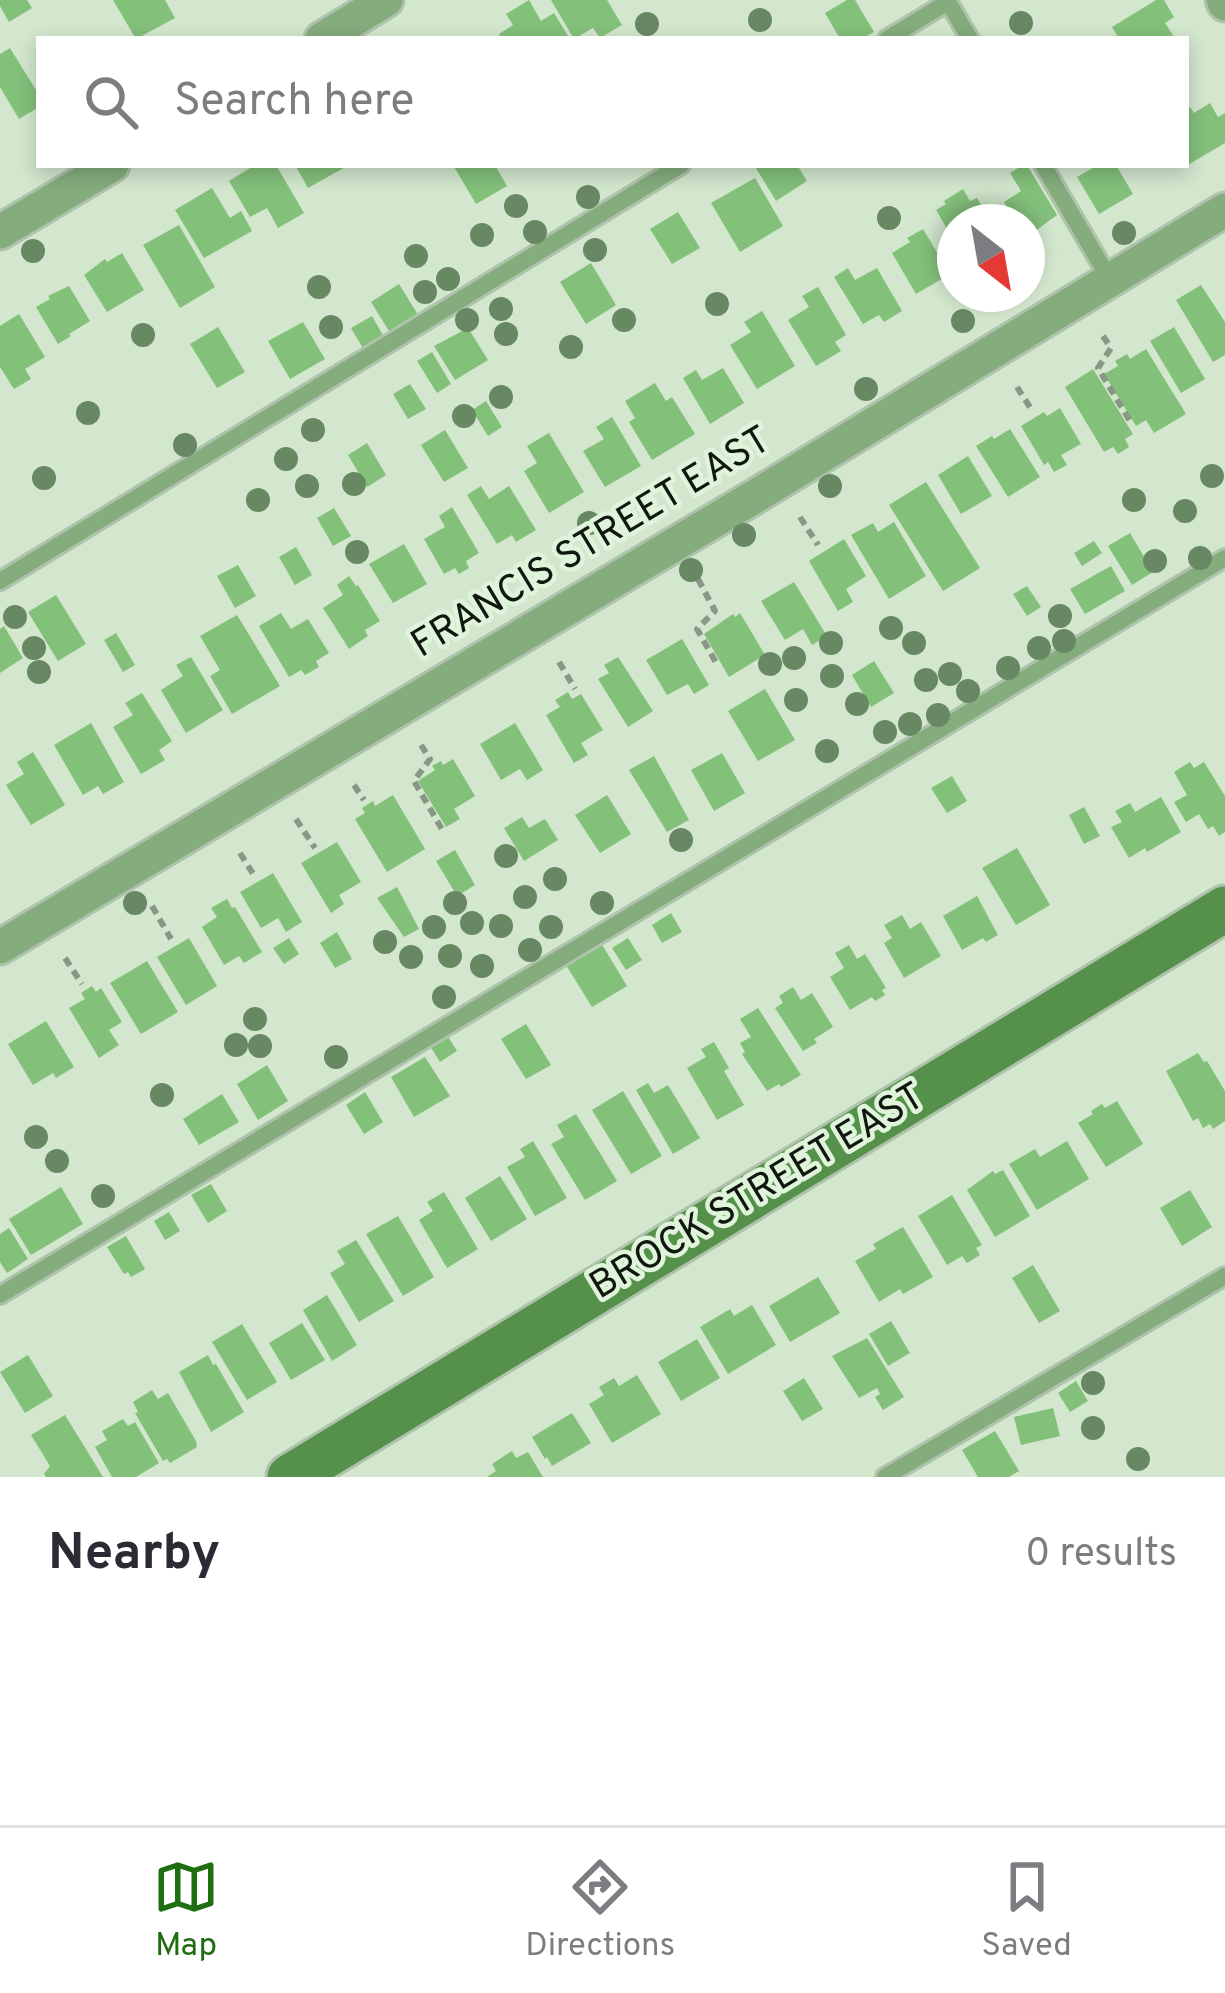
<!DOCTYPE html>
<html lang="en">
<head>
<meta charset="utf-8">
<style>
	:root { --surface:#fff; --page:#f7f7f7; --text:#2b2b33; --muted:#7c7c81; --line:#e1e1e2; --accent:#206e12 }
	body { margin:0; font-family:Overpass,sans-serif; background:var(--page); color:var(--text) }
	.compass { position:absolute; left:937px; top:204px; width:108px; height:108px; border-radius:50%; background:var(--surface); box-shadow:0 6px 18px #0003; rotate:149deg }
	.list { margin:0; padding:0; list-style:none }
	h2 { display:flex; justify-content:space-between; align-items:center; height:156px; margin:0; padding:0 48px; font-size:51px }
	h2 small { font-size:39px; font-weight:400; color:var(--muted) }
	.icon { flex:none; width:66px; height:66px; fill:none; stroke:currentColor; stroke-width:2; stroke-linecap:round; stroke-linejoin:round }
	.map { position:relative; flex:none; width:1225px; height:1477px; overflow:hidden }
	.search { position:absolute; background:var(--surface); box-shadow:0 6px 18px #0003; left:36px; right:36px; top:36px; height:132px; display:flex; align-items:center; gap:30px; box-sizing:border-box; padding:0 42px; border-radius:0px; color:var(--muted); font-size:45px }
	.sheet { height:348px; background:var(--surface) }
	nav { display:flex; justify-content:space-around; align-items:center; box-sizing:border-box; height:168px; border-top:3px solid var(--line); background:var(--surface); font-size:33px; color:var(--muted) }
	nav a { display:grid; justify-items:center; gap:6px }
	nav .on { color:var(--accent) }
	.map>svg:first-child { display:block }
</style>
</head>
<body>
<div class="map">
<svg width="1225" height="1477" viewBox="0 0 1225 1477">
	<rect width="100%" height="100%" fill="#d2e7ce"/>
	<path fill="#83c07a" d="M0,0H27L32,8L9,22L0,6Z
		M113,0H165L175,18L136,39Z
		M529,0L541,21L554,13L570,39H502L499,34L513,25L506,14Z
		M551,0H607L622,25L600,38L593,28L574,39Z
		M847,0H855L874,32L861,39H840L825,13Z
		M1156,0H1164L1174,17L1165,23L1173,35L1166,39H1119L1112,27Z
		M10,48L39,95V107L19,119L0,87V54Z
		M1210,103L1218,117L1225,113V143L1186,166V110L1190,107L1194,113Z
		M255,165H276L304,213L278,228L267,208L250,217L229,181Z
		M295,165H349L308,188Z
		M453,165H495L507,186L476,204Z
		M754,165H797L807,181L776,201Z
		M1023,165H1027L1057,215L1027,237V222H1016L1004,202L1021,191L1010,173Z
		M1098,165H1116L1133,194L1099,214L1077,177Z
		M755,178L783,226L740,252L711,203Z
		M212,188L230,218L241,211L252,231L204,258L175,210Z
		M963,189L970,201L977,198L991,222H955V242L936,210L946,204L944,201Z
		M678,212L700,248L672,264L650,229Z
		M179,225L215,287L180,308L143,245Z
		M923,229L950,274L916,294L892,253L910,242L907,238Z
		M122,253L144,290L107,312L84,275L105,259L107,262Z
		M591,263L616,305L586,324L560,282Z
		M848,268L855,280L877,268L902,311L884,322L879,315L863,324L834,277Z
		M399,284L420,318L392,336L371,302Z
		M1201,285L1225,322V355L1213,362L1176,300Z
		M69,286L90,321L69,334L71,336L58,344L36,307L50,299L48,296Z
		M818,287L846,335L835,342L841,351L816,366L788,320L809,307L802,296Z
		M762,311L795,366L757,389L730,345L751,332L744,322Z
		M19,314L45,357L25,369L31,379L14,389L0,367V326Z
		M372,316L384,337L364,350L351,328Z
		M303,322L325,359L290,379L268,341Z
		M218,327L245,372L217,388L190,344Z
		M1174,327L1205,379L1181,393L1150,341Z
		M468,328L488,360L455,380L434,346Z
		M1146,349L1186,414L1154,433L1146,420L1136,426L1104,374L1118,366L1115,361L1127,354L1130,359Z
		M432,352L451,384L437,393L417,361Z
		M723,368L744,403L710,424L683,378L696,370L702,380Z
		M1093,369L1133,434L1125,439L1129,447L1118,454L1113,447L1104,452L1065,387Z
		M655,383L666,401L672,397L695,434L652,460L629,422L635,418L625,401Z
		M410,384L426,409L408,419L393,394Z
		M486,401L502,427L488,436L472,410Z
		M1060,408L1081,444L1061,455L1067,465L1054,472L1048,462L1044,465L1021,426L1044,412L1047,416Z
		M612,417L641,466L605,487L583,451L604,439L596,427Z
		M1010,429L1040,477L1008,497L976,446L992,436L994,439Z
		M445,430L468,468L444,482L421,445Z
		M549,433L584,492L549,513L524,471L537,463L527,446Z
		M367,443L386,475L367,487L348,455Z
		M968,456L992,496L961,514L938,475Z
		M926,482L980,568L943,591L889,505Z
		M481,486L489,499L509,486L536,530L516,542L512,535L497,544L467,495Z
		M452,507L479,553L466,561L469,568L459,574L455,568L444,574L424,539L445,527L439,516Z
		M334,508L351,536L333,546L317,518Z
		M894,522L926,576L889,599L851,535L873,523L878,532Z
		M1130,533L1153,572L1132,585L1108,546Z
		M844,539L866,576L846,589L853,602L838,611L809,561Z
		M1094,541L1102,553L1082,566L1074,553Z
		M404,544L427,584L393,603L369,564Z
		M296,547L312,575L295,585L279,557Z
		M238,565L256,596L235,608L217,576Z
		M1111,566L1125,591L1085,614L1070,589Z
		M349,576L356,586L358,585L380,621L365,630L368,636L349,649L323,608L343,595L337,585Z
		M794,582L827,636L812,645L803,629L785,640L761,601Z
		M1027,586L1041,607L1027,616L1013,594Z
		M56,595L86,644L58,661L28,612Z
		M281,613L291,629L308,619L329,653L316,661L319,667L305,675L301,670L289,677L259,626Z
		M740,613L765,655L729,677L704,634L733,614L735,617Z
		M237,615L280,686L232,714L210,676L220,670L200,636Z
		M4,626L23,658L0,673V629Z
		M116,633L135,665L123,672L104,640Z
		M682,639L709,685L694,694L688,684L667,695L646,660Z
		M191,657L223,710L186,733L161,690L183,676L176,665Z
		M618,657L653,711L628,727L598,679L609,673L604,665Z
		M874,661L894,693L871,707L852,675Z
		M765,689L795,740L758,761L728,711Z
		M568,692L572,699L581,694L603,730L581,743L588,755L574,763L546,715L560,707L555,700Z
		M142,693L172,741L159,750L165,760L141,774L113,727L133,715L125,703Z
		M91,723L124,782L103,794L98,786L83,795L54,745Z
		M515,723L543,770L527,780L520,769L501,780L480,744Z
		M33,752L65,805L31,825L6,785L24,774L17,762Z
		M722,753L745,793L714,811L691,770Z
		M654,756L689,820L667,832L629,770Z
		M453,759L475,796L454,809L460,819L446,827L418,781L435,770L432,766L441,761L443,765Z
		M1190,762L1194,768L1204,762L1225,796V832L1219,836L1213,826L1208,829L1199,814L1186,822L1174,802L1187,795L1174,772Z
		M952,776L967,801L947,813L931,788Z
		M393,795L425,849L387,872L355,819L365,813L362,808L373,801L375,806Z
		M607,795L631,834L600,853L575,815Z
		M1161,797L1181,832L1147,852L1145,848L1129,858L1111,827L1122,822L1115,811L1130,803L1135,812Z
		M1084,807L1100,836L1084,844L1069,815Z
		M522,817L529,828L545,819L558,840L524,861L504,828Z
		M337,842L361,882L339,895L344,904L331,913L301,863Z
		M1017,848L1050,905L1016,925L982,868Z
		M455,850L475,885L457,896L436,861Z
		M273,873L302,922L286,932L278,918L261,928L240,892Z
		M397,887L419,929L404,937L377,898Z
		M977,896L998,935L986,942L983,938L962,950L943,916Z
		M227,899L232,908L235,907L262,952L244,963L239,956L224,965L202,927L217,917L211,908Z
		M671,913L682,932L662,943L652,925Z
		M902,915L910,929L921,922L941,956L904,978L884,943L892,938L884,925Z
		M337,932L352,959L335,968L320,943Z
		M189,938L217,986L186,1005L157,957Z
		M289,938L299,954L284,964L273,948Z
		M628,938L642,960L626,970L612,948Z
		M601,943L627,986L592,1007L566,965Z
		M849,945L857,959L865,954L886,988L882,990L885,995L875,1001L872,997L850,1010L830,977L844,968L835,953Z
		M147,961L178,1012L141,1034L110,983Z
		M92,986L96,992L101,988L122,1022L109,1030L119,1045L99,1058L69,1008L85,999L81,993Z
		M793,987L801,1000L812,993L833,1027L814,1039L817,1043L803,1051L775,1008L783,1003L779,996Z
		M758,1008L801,1075L781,1087L779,1084L767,1091L742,1054L745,1052L740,1043L751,1037L740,1019Z
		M46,1021L74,1067L56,1078L53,1073L33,1085L8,1044Z
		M526,1024L551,1065L526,1079L501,1039Z
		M447,1035L457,1051L440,1062L430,1046Z
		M714,1042L729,1068L724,1071L744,1105L717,1120L687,1068L706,1057L701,1049Z
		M1198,1053L1204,1062L1207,1061L1225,1091V1121L1213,1129L1210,1124L1203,1128L1198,1118L1193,1121L1166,1071Z
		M425,1057L450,1096L414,1117L391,1077Z
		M267,1065L288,1101L258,1120L237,1084Z
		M648,1083L654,1093L668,1085L700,1138L673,1154L636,1090Z
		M623,1091L662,1156L631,1174L592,1110Z
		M365,1092L383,1122L364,1134L346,1105Z
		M222,1094L239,1122L199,1145L183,1119Z
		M1117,1101L1143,1144L1106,1167L1078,1123L1093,1114L1091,1111L1102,1104L1105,1108Z
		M576,1114L617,1181L585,1200L551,1144L564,1137L557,1125Z
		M533,1141L567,1198L535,1216L507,1167L525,1157L520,1149Z
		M1067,1141L1089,1179L1037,1210L1009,1164L1035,1149L1040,1157Z
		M1003,1170L1030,1216L995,1237L967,1190L993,1171L995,1174Z
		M500,1176L527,1219L491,1241L465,1198Z
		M211,1184L227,1211L208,1223L191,1195Z
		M61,1187L83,1224L31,1255L9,1219Z
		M1190,1190L1212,1227L1182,1246L1160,1208Z
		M444,1192L478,1249L447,1268L419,1220L433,1211L427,1202Z
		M952,1195L982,1245L976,1248L980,1255L967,1263L962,1256L947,1265L918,1216Z
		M169,1212L180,1231L165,1240L154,1221Z
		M398,1216L434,1277L403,1296L366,1234Z
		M903,1227L933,1277L903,1294L900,1289L879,1302L855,1261L876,1249L873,1244Z
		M9,1228L28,1259L7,1273L0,1262V1234Z
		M126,1236L145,1269L131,1277L128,1272L124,1274L107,1247Z
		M356,1240L394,1301L359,1322L330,1273L345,1264L337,1251Z
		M1033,1265L1060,1311L1039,1323L1012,1278Z
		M818,1277L840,1313L790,1342L769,1306Z
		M327,1295L357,1345L332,1361L303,1310Z
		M752,1305L776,1345L728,1374L700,1327L730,1309L734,1316Z
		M891,1321L910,1353L888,1366L869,1334Z
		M302,1323L325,1360L291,1380L269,1343Z
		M242,1324L277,1382L247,1400L212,1342Z
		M867,1338L904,1397L883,1410L875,1397L880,1394L877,1388L859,1398L832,1356Z
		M697,1339L720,1378L681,1401L658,1362Z
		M28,1355L53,1396L25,1413L0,1372Z
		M208,1355L213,1365L216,1364L244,1412L211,1432L179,1372Z
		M637,1375L661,1414L612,1443L589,1404L604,1395L599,1387L614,1378L619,1386Z
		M804,1378L823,1409L802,1421L783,1391Z
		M1076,1381L1088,1401L1070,1412L1058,1393Z
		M152,1390L158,1399L168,1393L196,1441L197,1447L170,1463L167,1459L163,1461L135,1413L138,1412L133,1402Z
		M1053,1408L1060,1436L1021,1445L1014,1417Z
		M572,1413L591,1443L552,1466L547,1457L545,1459L532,1437Z
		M65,1415L103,1477H46L44,1474L50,1466L31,1435Z
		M123,1419L128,1426L135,1422L159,1463L136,1477H112L95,1447L107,1440L102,1431Z
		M995,1431L1019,1471L1009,1477H978L962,1450Z
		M512,1451L516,1458L528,1452L543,1477H487L496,1471L492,1464Z"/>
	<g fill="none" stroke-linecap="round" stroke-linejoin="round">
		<g stroke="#afc2ab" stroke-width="22">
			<path id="lane" d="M947,0L970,39
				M887,39L948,2
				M1043,165L1110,280
				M0,581L681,165
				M0,1295L1225,558
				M885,1477L1225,1276"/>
		</g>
		<g stroke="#afc2ab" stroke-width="39">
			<path id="street" d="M1223,0L1225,4
				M322,39L386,0
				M0,232L112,165
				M0,947L754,497L1225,210"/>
		</g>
		<g stroke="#afc2ab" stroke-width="51">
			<path id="secondary" d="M290,1477L1225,909"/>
		</g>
		<path stroke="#889885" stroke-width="6" stroke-dasharray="9 6" stroke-linecap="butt" d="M1103,336L1111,348L1098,368L1130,421
			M1017,387L1033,412
			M800,517L818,545
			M698,579L715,611L697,629L718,666
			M559,662L575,689
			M421,745L430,759L414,781L443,831
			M354,785L364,800
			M296,819L315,848
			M240,853L255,877
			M152,906L171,939
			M65,958L82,984"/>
		<use href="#lane" stroke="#84ac7d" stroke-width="16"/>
		<use href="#street" stroke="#84ac7d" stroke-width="33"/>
		<use href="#secondary" stroke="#55914b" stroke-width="45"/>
	</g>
	<g fill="#688863">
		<circle cx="760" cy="20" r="12"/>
		<circle cx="1021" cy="23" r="12"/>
		<circle cx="647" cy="24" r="12"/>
		<circle cx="588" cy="197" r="12"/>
		<circle cx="516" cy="206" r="12"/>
		<circle cx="889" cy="218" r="12"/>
		<circle cx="535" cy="232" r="12"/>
		<circle cx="1124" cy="233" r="12"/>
		<circle cx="482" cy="235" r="12"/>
		<circle cx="595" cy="250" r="12"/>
		<circle cx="33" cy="251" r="12"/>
		<circle cx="416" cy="256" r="12"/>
		<circle cx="448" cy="279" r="12"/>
		<circle cx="319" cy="287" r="12"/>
		<circle cx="425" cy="292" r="12"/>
		<circle cx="717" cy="304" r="12"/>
		<circle cx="501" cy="309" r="12"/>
		<circle cx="467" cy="320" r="12"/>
		<circle cx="624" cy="320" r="12"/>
		<circle cx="963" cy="321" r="12"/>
		<circle cx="331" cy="327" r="12"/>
		<circle cx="506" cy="334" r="12"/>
		<circle cx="143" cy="335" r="12"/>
		<circle cx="571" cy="347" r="12"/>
		<circle cx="866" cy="389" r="12"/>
		<circle cx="501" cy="397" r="12"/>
		<circle cx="88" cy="413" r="12"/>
		<circle cx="464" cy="416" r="12"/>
		<circle cx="313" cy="430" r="12"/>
		<circle cx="185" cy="445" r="12"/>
		<circle cx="286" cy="459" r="12"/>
		<circle cx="1212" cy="476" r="12"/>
		<circle cx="44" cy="478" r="12"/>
		<circle cx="354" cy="484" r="12"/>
		<circle cx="307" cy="486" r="12"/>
		<circle cx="830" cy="486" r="12"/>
		<circle cx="258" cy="500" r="12"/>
		<circle cx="1134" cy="500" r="12"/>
		<circle cx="1185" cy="511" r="12"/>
		<circle cx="589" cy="523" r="12"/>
		<circle cx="744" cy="535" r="12"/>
		<circle cx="357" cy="552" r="12"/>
		<circle cx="1200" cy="558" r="12"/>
		<circle cx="1155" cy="561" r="12"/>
		<circle cx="691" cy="570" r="12"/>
		<circle cx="1060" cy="616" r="12"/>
		<circle cx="15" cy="617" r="12"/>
		<circle cx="891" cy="628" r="12"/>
		<circle cx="1064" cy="641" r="12"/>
		<circle cx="831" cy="643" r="12"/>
		<circle cx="914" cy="643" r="12"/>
		<circle cx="34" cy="648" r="12"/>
		<circle cx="1039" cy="648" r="12"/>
		<circle cx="794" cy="658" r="12"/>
		<circle cx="770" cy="664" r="12"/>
		<circle cx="1008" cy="668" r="12"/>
		<circle cx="39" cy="672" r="12"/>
		<circle cx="950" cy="674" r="12"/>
		<circle cx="832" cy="676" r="12"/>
		<circle cx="926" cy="680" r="12"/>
		<circle cx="968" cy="691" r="12"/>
		<circle cx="796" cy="700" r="12"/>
		<circle cx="857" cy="704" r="12"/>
		<circle cx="938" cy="715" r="12"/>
		<circle cx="910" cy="724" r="12"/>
		<circle cx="885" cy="732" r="12"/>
		<circle cx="827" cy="751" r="12"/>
		<circle cx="681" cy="840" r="12"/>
		<circle cx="506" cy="856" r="12"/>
		<circle cx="555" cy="879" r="12"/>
		<circle cx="525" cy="897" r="12"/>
		<circle cx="135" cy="903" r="12"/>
		<circle cx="455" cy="903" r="12"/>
		<circle cx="602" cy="903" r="12"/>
		<circle cx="472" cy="923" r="12"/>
		<circle cx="501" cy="926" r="12"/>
		<circle cx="434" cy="927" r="12"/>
		<circle cx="551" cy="927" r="12"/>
		<circle cx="385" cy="942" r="12"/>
		<circle cx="530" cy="950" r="12"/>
		<circle cx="450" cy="956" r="12"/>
		<circle cx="411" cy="957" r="12"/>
		<circle cx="482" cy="966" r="12"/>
		<circle cx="444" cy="997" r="12"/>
		<circle cx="255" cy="1019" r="12"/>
		<circle cx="236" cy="1045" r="12"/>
		<circle cx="260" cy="1046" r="12"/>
		<circle cx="336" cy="1057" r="12"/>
		<circle cx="162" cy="1095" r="12"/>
		<circle cx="36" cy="1137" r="12"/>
		<circle cx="57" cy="1161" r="12"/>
		<circle cx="103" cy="1196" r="12"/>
		<circle cx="1093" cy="1383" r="12"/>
		<circle cx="1093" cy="1428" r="12"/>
		<circle cx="1138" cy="1459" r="12"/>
	</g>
	<g text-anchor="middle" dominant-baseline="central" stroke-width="9" stroke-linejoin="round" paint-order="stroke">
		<g font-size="39" fill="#0f170e" stroke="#dff4db">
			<text transform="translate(592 544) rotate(-31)">FRANCIS STREET EAST</text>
			<text transform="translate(758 1193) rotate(-31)">BROCK STREET EAST</text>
		</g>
	</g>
</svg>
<svg class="compass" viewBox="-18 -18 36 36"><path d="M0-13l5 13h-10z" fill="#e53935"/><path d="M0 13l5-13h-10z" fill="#7c7c81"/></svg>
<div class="search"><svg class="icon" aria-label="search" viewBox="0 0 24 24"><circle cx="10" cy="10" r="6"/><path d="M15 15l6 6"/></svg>Search here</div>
</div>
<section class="sheet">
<h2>Nearby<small>0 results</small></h2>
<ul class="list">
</ul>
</section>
<nav>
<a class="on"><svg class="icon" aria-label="map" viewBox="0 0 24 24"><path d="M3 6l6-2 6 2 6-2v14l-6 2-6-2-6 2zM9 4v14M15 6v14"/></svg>Map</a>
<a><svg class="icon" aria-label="directions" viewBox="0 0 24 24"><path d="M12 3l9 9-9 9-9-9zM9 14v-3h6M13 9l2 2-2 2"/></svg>Directions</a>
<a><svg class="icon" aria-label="saved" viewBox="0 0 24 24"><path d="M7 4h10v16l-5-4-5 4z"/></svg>Saved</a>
</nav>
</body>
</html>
